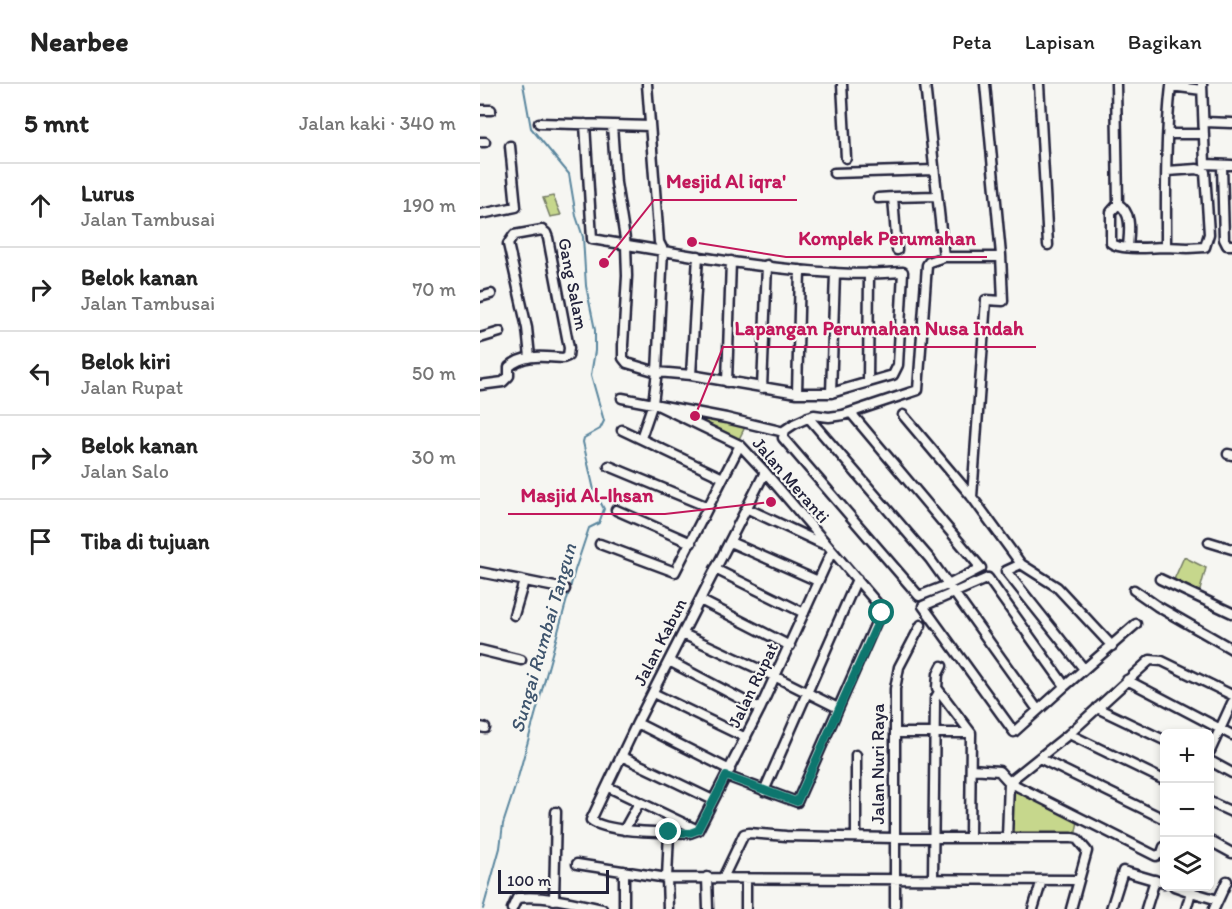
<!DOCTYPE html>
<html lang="id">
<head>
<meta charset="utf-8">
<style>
	:root { --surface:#fff; --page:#f6f6f6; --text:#222; --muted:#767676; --line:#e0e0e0 }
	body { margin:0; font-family:Itim,sans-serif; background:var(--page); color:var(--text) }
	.controls { position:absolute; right:18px; bottom:18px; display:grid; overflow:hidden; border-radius:9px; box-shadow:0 3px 9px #0003 }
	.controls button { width:54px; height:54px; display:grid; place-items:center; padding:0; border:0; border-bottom:2px solid var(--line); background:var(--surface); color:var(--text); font:30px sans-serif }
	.scale { position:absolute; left:18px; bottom:15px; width:111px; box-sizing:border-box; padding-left:6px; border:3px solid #22223b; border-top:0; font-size:16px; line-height:21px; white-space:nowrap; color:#22223b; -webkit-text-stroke:4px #f6f6f2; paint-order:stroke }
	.stop { position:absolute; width:18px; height:18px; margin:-14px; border:4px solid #0f766e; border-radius:50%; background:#fff }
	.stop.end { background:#0f766e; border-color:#fff; box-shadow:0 2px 6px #0008 }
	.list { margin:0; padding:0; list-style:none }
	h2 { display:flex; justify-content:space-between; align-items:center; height:78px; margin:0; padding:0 24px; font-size:26px }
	h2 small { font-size:20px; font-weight:400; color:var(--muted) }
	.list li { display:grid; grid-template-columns:39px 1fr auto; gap:18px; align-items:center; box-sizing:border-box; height:84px; padding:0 24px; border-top:2px solid var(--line) }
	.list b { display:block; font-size:22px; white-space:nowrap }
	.list p { margin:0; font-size:20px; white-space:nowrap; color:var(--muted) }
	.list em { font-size:20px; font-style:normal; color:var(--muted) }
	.icon { flex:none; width:33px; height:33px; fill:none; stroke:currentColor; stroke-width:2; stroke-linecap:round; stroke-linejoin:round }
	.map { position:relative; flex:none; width:752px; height:825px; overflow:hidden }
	header { display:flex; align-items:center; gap:36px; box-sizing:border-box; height:84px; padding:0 30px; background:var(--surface); border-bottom:2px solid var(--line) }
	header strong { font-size:28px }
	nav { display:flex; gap:33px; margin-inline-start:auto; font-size:21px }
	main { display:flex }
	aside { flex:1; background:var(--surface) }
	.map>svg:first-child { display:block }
</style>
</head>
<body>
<header>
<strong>Nearbee</strong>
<nav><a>Peta</a><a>Lapisan</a><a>Bagikan</a></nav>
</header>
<main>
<aside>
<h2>5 mnt<small>Jalan kaki · 340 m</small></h2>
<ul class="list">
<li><svg class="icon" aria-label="ahead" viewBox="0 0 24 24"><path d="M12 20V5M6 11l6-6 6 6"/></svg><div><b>Lurus</b><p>Jalan Tambusai</p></div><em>190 m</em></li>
<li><svg class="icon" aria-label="right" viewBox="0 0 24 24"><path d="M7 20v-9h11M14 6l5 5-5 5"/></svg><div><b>Belok kanan</b><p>Jalan Tambusai</p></div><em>70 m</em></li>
<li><svg class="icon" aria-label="left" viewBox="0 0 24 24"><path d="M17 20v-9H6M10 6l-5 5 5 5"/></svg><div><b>Belok kiri</b><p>Jalan Rupat</p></div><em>50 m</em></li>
<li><svg class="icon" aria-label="right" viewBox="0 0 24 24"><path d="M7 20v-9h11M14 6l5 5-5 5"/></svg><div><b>Belok kanan</b><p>Jalan Salo</p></div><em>30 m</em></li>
<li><svg class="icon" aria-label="arrive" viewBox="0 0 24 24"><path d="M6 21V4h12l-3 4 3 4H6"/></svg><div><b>Tiba di tujuan</b></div></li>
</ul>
</aside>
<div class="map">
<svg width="752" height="825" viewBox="0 0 752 825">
	<rect width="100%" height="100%" fill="#f6f6f2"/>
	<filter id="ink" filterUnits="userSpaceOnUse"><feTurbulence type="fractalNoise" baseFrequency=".0167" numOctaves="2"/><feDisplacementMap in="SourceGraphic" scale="12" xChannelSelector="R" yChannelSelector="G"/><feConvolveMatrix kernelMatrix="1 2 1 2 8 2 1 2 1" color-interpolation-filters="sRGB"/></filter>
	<g filter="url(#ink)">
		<path fill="#c6d78c" stroke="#747c64" stroke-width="1.5" d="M73,112L81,131L70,133L63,114Z
			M186,323L266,341L258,357Z
			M704,473L726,484L719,510L693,498Z
			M531,704L598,737L595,753H532Z"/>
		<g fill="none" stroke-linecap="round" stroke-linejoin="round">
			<path stroke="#5a869e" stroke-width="2" d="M3,825L20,764L23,740L37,697L95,486L109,444L119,439L124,425L114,406L103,358L104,354L120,345L124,337L111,291L115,267V246L106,202L103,153L96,132L89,90L51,44L43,0"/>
			<g stroke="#22223b" stroke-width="13">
				<path id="minor" d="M362,0L366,74
					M445,0L464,173
					M559,0L568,161
					M636,0L638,120L631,128V159C641,167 672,163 686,163
					M722,0L725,80L752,81
					M0,26H11
					M724,38L752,39
					M59,39L170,42
					M105,40L112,155C192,168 273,184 354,189C377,191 400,189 423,188L418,281L413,291L351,309H317L211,291L177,288L147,279L143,274V261L147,192L146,161L136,99L132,41
					M688,50H724
					M0,58H5
					M742,82L744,155L747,161H752
					M687,87L717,85L725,88L729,150L725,163L708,164L686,163C686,110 685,55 691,2L722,6
					M354,89L454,86
					M398,114L413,113
					M638,120C653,129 649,148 648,163
					M1,130L36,123L30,62
					M417,166L413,113L457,112
					M0,213L11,210
					M0,254L20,248
					M211,291L218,172
					M247,298L251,177
					M388,298L389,189
					M0,301L23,298L29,292V283C44,269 65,273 83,274L88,272L89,264L68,154L66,149L62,146L34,151L28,160L47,244L50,273
					M282,304L287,181
					M317,309L320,186
					M351,309L355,189
					M142,314L246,334L304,348
					M173,319L260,361L285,388L402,525L317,718L246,692
					M371,329L501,484L470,500L439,512L303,354L305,346L314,340L334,331L349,333L363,331L438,306L447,181L449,178L464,173H518L521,171L505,0
					M423,331L492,413L541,480L577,503L632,562
					M328,333L450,475L558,626
					M142,346L243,394L260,361
					M161,354L173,319L177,288L183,166L179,158L167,0
					M748,370L752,371
					M129,382L228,423
					M492,413L506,216L523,217L521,171
					M268,425L343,460
					M136,426L211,459
					M250,458L338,497
					M729,458L752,465
					M120,460L195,488L243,394
					M541,480L526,487L604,585
					M235,485L324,529
					M0,488L85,505
					M508,494L585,602L534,648L443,522Z
					M680,495L752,529
					M654,506L677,522L752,565
					M220,516L310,562
					M34,531L44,497
					M203,550L294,592L358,624
					M0,566L41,576
					M189,577L280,625
					M462,582L458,590L457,604L491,649L490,753
					M647,596L752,651
					M585,602L656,540
					M173,609L266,654
					M617,624L684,656
					M157,639L250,686
					M0,643L5,644
					M415,649H491
					M589,650L684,696
					M730,667L752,619
					M376,671V753
					M141,672L233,716
					M559,674L684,735
					M730,677L752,689
					M491,685L519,687L529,698L676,772L682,769L684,763
					M529,698L589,650L670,576L682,577L752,611
					M128,703L218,746
					M284,707L377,495
					M730,718L752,728
					M144,746L159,719
					M218,746L210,749C187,748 127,749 111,736L157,639L285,388
					M218,746L280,625L352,467
					M527,754L529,698
					M730,757L752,769
					M97,780L187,794L599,796
					M144,787V825
					M227,793L228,825
					M243,794L264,750L269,749L306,752L415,754H592L597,755L607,767L591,825
					M453,794L455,615L459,608
					M266,795V825
					M694,802L711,808L706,825
					M711,808L738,816
					M74,816L76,728
					M32,825L37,814C65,811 95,819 122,825
					M188,825L187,794L189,748
					M415,825V605L419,583L441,541
					M553,825L562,796
					M631,825L643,787L684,799
					M666,825L675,796
					M734,825L747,797"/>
			</g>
			<use href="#minor" stroke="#f6f6f2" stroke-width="8"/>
		</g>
	</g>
	<g fill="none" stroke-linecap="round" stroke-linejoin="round" filter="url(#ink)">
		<path stroke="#0f766e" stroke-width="8" d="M189,748L210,749L218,746L246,692L317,718L402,529"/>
	</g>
	<g text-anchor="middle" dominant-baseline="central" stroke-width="4.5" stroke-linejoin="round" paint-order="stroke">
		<g font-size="18" fill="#22223b" stroke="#f6f6f2">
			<text transform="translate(93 200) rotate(79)">Gang Salam</text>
			<text transform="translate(311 396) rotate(49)">Jalan Meranti</text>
			<text transform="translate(180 558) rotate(-63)">Jalan Kabun</text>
			<text transform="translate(273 601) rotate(-64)">Jalan Rupat</text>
			<text transform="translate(398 680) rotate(-90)">Jalan Nuri Raya</text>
		</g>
		<g font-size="20" font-style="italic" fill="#3e546d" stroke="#f6f6f2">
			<text transform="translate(63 554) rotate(-74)">Sungai Rumbai Tangun</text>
		</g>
	</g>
	<path fill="none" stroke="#c2185b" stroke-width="2" d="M124 179L174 116H317M212 158L306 173H507M215 332L243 263H556M291 418L185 430H28"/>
	<g fill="#c2185b" stroke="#f6f6f2" stroke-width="2">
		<circle cx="124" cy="179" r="6"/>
		<circle cx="212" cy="158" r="6"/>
		<circle cx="215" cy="332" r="6"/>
		<circle cx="291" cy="418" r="6"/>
	</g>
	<g font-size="20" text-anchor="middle" font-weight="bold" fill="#c2185b" stroke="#f6f6f2" stroke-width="4.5" stroke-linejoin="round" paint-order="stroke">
		<text x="246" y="104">Mesjid Al iqra'</text>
		<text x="407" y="161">Komplek Perumahan</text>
		<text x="399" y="251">Lapangan Perumahan Nusa Indah</text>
		<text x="107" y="418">Masjid Al-Ihsan</text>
	</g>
</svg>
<div class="controls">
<button>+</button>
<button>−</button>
<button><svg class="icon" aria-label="layers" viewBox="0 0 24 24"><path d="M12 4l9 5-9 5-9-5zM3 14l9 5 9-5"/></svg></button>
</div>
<div class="scale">100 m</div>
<div class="stop" style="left:402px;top:529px"></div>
<div class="stop end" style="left:189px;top:748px"></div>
</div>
</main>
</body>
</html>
